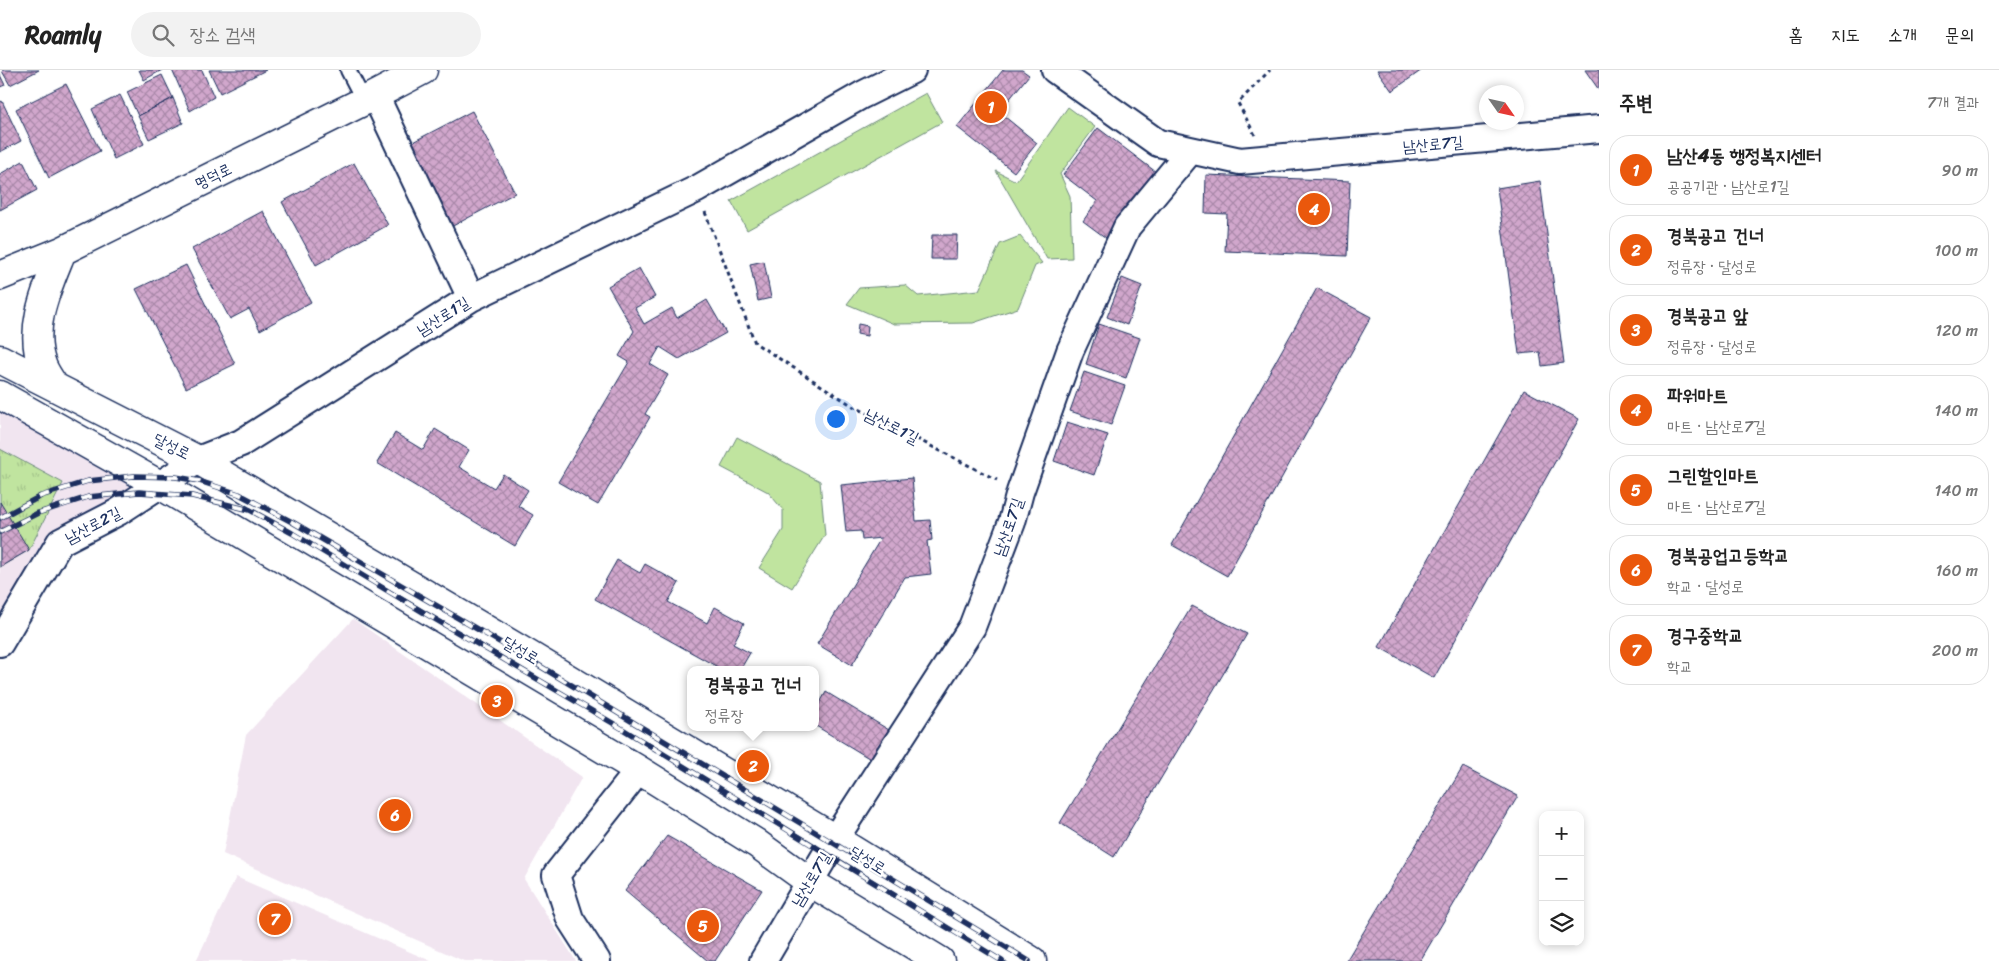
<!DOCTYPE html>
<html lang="ko">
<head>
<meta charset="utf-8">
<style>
	:root { --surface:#fff; --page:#f2f2f2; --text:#222; --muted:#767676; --line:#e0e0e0; --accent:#ea580c }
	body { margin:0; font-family:Sriracha,"Poor Story",sans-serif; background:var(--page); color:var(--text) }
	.controls { position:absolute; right:15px; bottom:15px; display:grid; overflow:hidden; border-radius:10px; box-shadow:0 2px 8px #0003 }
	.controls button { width:45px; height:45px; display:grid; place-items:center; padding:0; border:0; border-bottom:1px solid var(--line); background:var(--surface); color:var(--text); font:25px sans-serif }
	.compass { position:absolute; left:1479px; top:15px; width:45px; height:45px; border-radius:50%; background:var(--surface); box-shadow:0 2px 8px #0003; rotate:124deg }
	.you { position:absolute; left:835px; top:348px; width:18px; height:18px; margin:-12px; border:4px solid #fff; border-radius:50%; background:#1a73e8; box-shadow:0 0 0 8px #1a73e833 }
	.badge { display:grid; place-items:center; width:32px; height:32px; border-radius:50%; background:var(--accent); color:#fff; font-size:16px; font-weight:700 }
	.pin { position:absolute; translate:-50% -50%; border:2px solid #fff; box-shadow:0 1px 5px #0006 }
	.popup { position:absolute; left:687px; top:596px; width:132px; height:65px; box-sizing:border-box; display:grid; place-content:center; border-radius:10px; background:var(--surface); filter:drop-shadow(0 1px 4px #0005); font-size:16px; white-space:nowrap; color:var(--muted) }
	.popup b { font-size:19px; color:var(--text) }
	.popup::after { content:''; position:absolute; left:50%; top:100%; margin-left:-10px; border:10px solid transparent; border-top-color:var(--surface) }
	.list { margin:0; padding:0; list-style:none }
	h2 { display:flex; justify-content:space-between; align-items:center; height:65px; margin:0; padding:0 20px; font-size:21px }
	h2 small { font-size:16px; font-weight:400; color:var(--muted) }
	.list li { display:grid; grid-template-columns:32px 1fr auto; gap:15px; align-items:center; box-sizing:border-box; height:70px; margin:0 10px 10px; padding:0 10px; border:1px solid var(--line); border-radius:20px }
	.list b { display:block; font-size:19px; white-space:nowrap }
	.list p { margin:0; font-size:16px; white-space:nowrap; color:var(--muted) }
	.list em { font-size:16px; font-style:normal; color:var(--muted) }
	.icon { flex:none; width:28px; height:28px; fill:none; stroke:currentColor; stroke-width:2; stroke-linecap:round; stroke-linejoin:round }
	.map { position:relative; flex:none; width:1599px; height:891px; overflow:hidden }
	header { display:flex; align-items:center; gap:30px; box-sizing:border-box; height:70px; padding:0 25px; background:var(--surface); border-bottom:1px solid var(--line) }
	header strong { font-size:24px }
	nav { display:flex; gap:28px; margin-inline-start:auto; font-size:18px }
	.search { width:350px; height:45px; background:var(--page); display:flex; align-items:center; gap:12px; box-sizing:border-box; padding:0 18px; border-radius:28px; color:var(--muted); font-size:19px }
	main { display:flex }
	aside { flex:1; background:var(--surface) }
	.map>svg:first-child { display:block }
</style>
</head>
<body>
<header>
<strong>Roamly</strong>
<div class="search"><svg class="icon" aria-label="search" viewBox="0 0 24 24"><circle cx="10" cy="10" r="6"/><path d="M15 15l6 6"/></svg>장소 검색</div>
<nav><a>홈</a><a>지도</a><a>소개</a><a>문의</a></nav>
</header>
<main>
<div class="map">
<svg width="1599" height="891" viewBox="0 0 1599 891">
	<defs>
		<pattern id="park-tufts" width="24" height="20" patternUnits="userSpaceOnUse" patternTransform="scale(1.25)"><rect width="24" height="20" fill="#c0e49f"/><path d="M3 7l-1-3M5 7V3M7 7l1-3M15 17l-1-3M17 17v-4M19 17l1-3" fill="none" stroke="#a4c48b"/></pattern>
		<pattern id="building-cross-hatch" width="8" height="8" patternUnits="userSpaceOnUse" patternTransform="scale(1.25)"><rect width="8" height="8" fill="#d1a7cc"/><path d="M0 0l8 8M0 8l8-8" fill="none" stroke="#a988a9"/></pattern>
	</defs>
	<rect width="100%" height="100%" fill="#fff"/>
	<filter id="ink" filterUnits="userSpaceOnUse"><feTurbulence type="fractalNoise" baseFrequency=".02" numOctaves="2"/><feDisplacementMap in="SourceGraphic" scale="10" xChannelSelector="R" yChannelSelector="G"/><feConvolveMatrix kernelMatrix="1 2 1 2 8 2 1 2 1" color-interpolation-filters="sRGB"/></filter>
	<g filter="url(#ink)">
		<path fill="#f1e5f0" d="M0,324L168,411L60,472L0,573Z
			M353,549L582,707L524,809L576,891H464L223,784L246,665Z
			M236,807L431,891H196Z"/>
		<path fill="#c0e49f" stroke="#6e8a7e" d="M926,23L942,52L747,160L731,131Z
			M1068,37L1095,57L1060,104L1070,126L1072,188L1047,189L996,101L1016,111Z
			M1020,166L1042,193L1035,196L1018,238L973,253L894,254L847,234L859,218L905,215L918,226L979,220L1000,174Z
			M737,367L820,411L825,465L792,518L759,498L783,460V440L768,422L721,397Z"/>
		<path fill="url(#park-tufts)" stroke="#6e8a7e" d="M0,379L63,413L29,480L0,497Z"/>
		<path fill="url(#building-cross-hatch)" stroke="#1b2f5e" d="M4,0H39L10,15L2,1Z
			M139,0H162L144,10Z
			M172,0H202L214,27L190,41Z
			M209,0H266L220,23Z
			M1003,0H1022L1029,5L999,42L1037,73L1014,102L957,57Z
			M1377,0H1422L1392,21Z
			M1585,0H1599V20Z
			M0,5L5,15L0,17Z
			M162,5L173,28L138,46L127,22Z
			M66,14L100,81L49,108L16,39Z
			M120,25L144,74L114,89L92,39Z
			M173,28L183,53L149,69L138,46Z
			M2,31L21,71L0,82V32Z
			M472,41L515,123L449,158L405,76Z
			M1098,58L1156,102L1106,168L1083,151L1097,131L1063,105Z
			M23,91L37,120L0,140V104Z
			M354,93L388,155L316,195L282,132Z
			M1206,105L1350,111L1347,186L1225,181L1227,144L1205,143Z
			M1540,111L1564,293L1542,296L1540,282L1519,284L1497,118Z
			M263,141L311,232L260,260L249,239L230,249L192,179Z
			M932,165H957L956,189H931Z
			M764,191L771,228L758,231L750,194Z
			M186,195L235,294L186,318L136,219Z
			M639,198L655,227L635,238L644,254L672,238L677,248L707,230L726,263L679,289L660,277L650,294L668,305L645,344L650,347L598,435L558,412L629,292L619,286L634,261L608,216Z
			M1122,208L1142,216L1127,255L1107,247Z
			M1317,218L1371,247L1227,506L1172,475Z
			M858,254L868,256L867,266L857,264Z
			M1099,254L1140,268L1126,308L1086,294Z
			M1084,302L1125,316L1111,355L1070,341Z
			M1524,320L1579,349L1434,608L1379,577Z
			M1067,352L1108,365L1094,405L1054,391Z
			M435,359L469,380L459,397L494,418L503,404L528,420L518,436L533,445L515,476L377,393L395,363L423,380Z
			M912,408L916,451L930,450L932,470L927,471L931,504L905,507L852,595L817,574L881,468L862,470L861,461L846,462L841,415Z
			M0,432L29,480L0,497Z
			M617,490L640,503L645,494L679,513L668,532L707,553L715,537L744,553L733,574L750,583L740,600H723L595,529Z
			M1192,536L1247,564L1114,787L1060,753Z
			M826,622L894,663L877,693L816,656V640Z
			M1463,697L1518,726L1420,891H1346Z
			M667,766L762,820L715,891H708L625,821Z"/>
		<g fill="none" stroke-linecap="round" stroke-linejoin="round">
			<g stroke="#1b2f5e" stroke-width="18">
				<path id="lane" d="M348,0L364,31"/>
			</g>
			<g stroke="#1b2f5e" stroke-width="30">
				<path id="street" d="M1055,0L1158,73L1240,91L1599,59
					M375,25L471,228
					M0,573L60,472L118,442L198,390L241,373L471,228L697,119L862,25L912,0
					M597,891L570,849L556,805L639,700
					M763,891L835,769L972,557L1012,452L1020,422L1070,281L1127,157L1190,81"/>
			</g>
			<g stroke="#1b2f5e" stroke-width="31">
				<path id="secondary" d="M0,206L62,181L364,31L423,0
					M0,289L198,390L524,582L835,769L1032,891
					M55,317C51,311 46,304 43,297C27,259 48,216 62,181
					M0,325L160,415L639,700L756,773L810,812L940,891"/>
			</g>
			<path stroke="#1b2f5e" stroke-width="3" stroke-dasharray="4 4" stroke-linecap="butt" d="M1255,65L1238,33L1270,0
				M705,142L755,273L853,336L997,410"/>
			<use href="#lane" stroke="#fff" stroke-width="14"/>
			<use href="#street" stroke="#fff" stroke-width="26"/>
			<use href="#secondary" stroke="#fff" stroke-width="28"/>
			<g stroke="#1b2f5e" stroke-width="5.5">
				<path id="rail" d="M0,448L41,426L88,411L134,406L176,407L199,411L239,424L294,453L520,584L1029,891
					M0,462L38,443L88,427L139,422L192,426L250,440L292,463L426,544L616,655L1002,891"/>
			</g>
			<use href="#rail" stroke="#fff" stroke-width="4" stroke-dasharray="11" stroke-linecap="butt"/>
		</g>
	</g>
	<g text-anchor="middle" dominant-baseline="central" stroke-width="4.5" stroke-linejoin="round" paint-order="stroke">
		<g font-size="16" fill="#1b2f5e" stroke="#fff">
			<text transform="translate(1433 74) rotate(-5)">남산로7길</text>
			<text transform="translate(213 106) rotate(-26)">명덕로</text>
			<text transform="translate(443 246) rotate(-32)">남산로1길</text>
			<text transform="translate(892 356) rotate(27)">남산로1길</text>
			<text transform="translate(172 376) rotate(27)">달성로</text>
			<text transform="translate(93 455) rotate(-28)">남산로2길</text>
			<text transform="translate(1008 457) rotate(-71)">남산로7길</text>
			<text transform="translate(521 580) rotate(31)">달성로</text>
			<text transform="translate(868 790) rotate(32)">달성로</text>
			<text transform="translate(811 809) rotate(-59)">남산로7길</text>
		</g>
	</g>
</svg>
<div class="controls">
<button>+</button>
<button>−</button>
<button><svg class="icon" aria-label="layers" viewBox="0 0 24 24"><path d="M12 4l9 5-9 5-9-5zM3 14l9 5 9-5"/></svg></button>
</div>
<svg class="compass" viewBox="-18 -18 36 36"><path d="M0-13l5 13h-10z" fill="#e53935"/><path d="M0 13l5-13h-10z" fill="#767676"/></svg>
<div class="you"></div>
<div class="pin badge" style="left:991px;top:37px">1</div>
<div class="pin badge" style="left:753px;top:696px">2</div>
<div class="popup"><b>경북공고 건너</b>정류장</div>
<div class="pin badge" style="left:497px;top:631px">3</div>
<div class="pin badge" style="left:1314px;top:139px">4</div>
<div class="pin badge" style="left:703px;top:856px">5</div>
<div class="pin badge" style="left:395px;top:745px">6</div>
<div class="pin badge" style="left:275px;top:849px">7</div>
</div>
<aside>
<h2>주변<small>7개 결과</small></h2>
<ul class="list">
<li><span class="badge">1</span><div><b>남산4동 행정복지센터</b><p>공공기관 · 남산로1길</p></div><em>90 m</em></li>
<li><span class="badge">2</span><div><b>경북공고 건너</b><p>정류장 · 달성로</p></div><em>100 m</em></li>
<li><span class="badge">3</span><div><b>경북공고 앞</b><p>정류장 · 달성로</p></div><em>120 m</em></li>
<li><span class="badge">4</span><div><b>파워마트</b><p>마트 · 남산로7길</p></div><em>140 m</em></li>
<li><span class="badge">5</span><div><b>그린할인마트</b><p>마트 · 남산로7길</p></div><em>140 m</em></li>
<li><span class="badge">6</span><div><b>경북공업고등학교</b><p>학교 · 달성로</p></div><em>160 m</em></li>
<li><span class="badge">7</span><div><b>경구중학교</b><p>학교</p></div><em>200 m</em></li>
</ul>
</aside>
</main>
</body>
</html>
